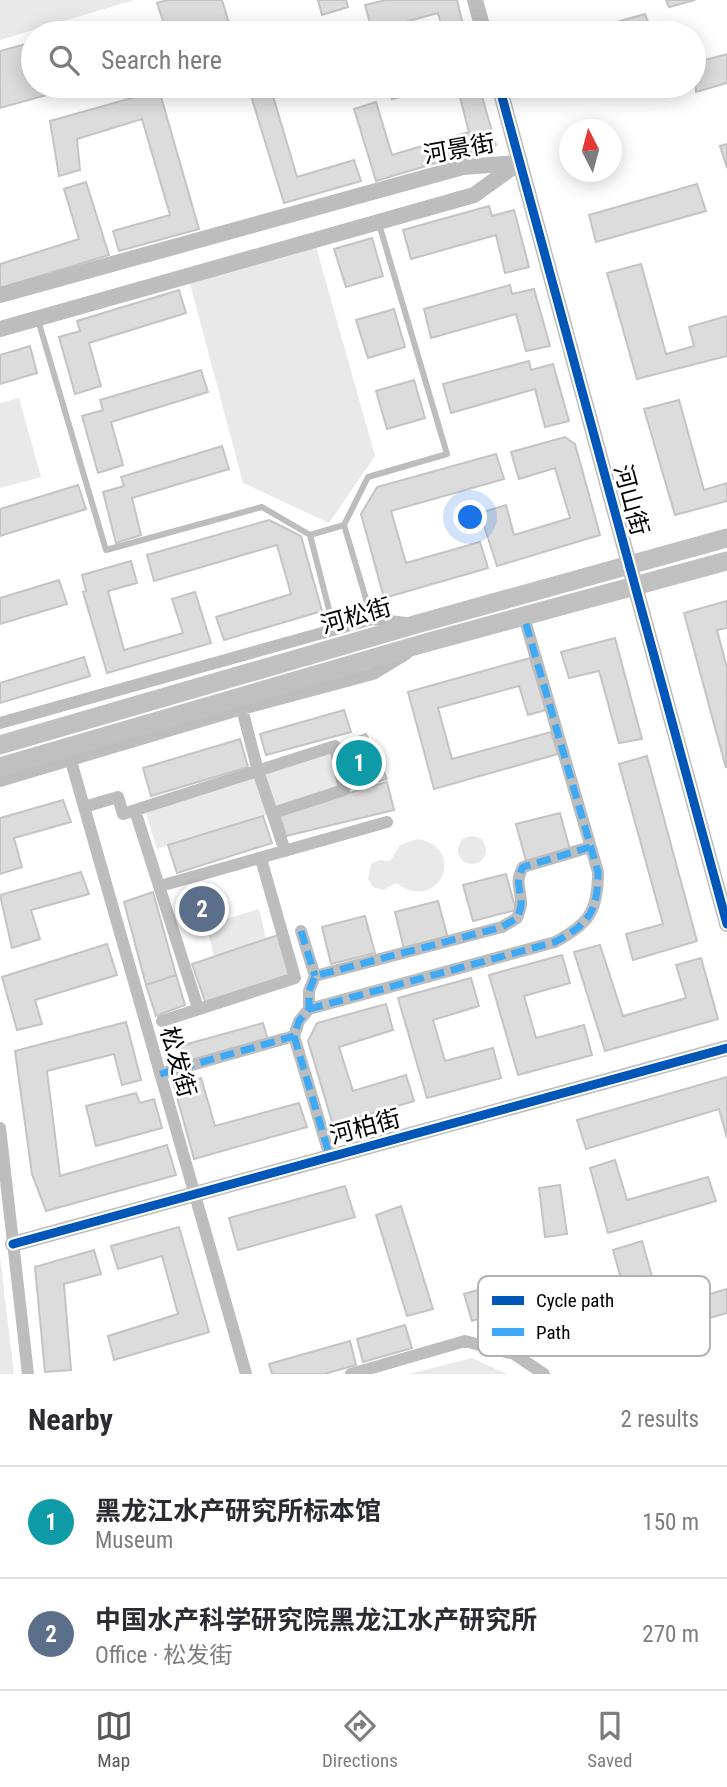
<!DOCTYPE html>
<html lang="en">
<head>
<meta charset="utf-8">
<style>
	:root { --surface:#fff; --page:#f2f2f3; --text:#2b2b33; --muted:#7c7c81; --line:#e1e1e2; --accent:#595959 }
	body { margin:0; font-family:"Roboto Condensed","Noto Sans SC",sans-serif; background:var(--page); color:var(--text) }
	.compass { position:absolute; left:559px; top:119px; width:63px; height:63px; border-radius:50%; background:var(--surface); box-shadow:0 4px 18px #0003; rotate:354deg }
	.you { position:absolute; left:471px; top:518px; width:24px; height:24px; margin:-18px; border:5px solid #fff; border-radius:50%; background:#1a73e8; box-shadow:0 0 0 10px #1a73e833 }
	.badge { display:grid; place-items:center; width:46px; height:46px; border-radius:50%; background:var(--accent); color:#fff; font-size:23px; font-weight:700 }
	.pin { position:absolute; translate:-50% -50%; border:4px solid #fff; box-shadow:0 2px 7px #0006 }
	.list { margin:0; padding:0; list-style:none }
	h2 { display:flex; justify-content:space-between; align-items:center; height:91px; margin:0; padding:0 28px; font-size:30px }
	h2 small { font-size:23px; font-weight:400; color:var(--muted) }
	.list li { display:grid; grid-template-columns:46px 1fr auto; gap:21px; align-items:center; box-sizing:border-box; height:112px; padding:0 28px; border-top:2px solid var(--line) }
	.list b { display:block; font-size:26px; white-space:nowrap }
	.list p { margin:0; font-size:23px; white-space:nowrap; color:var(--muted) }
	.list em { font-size:23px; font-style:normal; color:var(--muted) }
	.icon { flex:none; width:38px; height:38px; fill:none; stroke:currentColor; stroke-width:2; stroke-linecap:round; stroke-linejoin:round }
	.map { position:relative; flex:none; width:727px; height:1374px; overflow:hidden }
	.search { position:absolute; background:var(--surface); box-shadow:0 4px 18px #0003; left:21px; right:21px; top:21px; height:77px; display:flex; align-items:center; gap:18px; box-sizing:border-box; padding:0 24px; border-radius:38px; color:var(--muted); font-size:26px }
	.sheet { height:315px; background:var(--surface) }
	nav { display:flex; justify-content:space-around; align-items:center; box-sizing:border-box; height:98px; border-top:2px solid var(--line); background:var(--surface); font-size:19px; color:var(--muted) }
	nav a { display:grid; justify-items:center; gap:4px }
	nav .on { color:var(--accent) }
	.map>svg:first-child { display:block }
</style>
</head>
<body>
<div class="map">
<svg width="727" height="1374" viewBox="0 0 727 1374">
	<rect width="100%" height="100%" fill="#fff"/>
	<path fill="#e9e9e9" d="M0,0H134L0,40Z
		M315,243L375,456L329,523L243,483L189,280Z
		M19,398L41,477L0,488V403Z
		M335,746L344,790L157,849L144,806Z
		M458 850a14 14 0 1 1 28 0a14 14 0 1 1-28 0Z
		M417,839C467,846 442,915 396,883L383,890L373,887L368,879L371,864L380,860L390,861L400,845Z
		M259,909L266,939L214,956L206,925Z
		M0,1257L14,1374H0Z
		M472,1358L507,1374H409Z"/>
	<path fill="#dcdcdc" stroke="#c4c4c4" stroke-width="2" d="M167,0H222L232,33H167L157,3Z
		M318,0H346L348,7L322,15Z
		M386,0H457L465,33H444L438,13L372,31L365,5Z
		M666,0H695L669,7Z
		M645,14L652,33H577Z
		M33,42V86H55L57,92L0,108V51Z
		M727,54V83L696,92L694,63Z
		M248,86H270L297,177L354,160L361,181L284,203Z
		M348,86H375L376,88L351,94Z
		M388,86H439L392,99Z
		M457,86H479L496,145L376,181L354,109L376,102L392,155L469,132Z
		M153,92L161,97L199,229L119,251L113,231L170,215L142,119L77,139L80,170L59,176L50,121Z
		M727,144V168L720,146Z
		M86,182L109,255L0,288V264L79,239L64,189Z
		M697,184L706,211L596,242L589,215Z
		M489,206L492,216L514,210L529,267L505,273L496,235L411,259L403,230Z
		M372,238L383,276L346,287L334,249Z
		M641,264L666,354L694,346L689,327L727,316V356L637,379L607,273Z
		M510,285L512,294L534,289L550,346L526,351L516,314L431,338L424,309Z
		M179,290L186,313L89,343L101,386L75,394L59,337L80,331L77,321Z
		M394,309L405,347L368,358L356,320Z
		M30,346L37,373L0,384V355Z
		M529,361L531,370L553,364L569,421L545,427L535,389L451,413L443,384Z
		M201,370L208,392L111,422L123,465L98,473L82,416L103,410L100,400Z
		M414,380L425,418L387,429L376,391Z
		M679,400L704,490L727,483V501L675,515L644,409Z
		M565,437L575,444L600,535L497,566L480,513L506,505L514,535L570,518L555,468L519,479L511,452Z
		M222,446L229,469L132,498L141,535L116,543L103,492L124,486L121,477Z
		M496,454L504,479L391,511L406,563L480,542L488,568L384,598L361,514L377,487Z
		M78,485L86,509L0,536V509Z
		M269,520L301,536L322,611L224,640L216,617L291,594L277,545L154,581L147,555Z
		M131,561L137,583L108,591L124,650L183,633L172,599L195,592L211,643L107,673L83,592L86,591L82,575Z
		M59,580L67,604L0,624V598Z
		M727,601V628L717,630L727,668L726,768L684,613Z
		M615,638L642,739L619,743L599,671L569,678L561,652Z
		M84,657L90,676L0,703V683Z
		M530,658L546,710L528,715L519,686L438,708L452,759L551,732L558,754L434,789L408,692Z
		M344,710L351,732L266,755L260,734Z
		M366,734L387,779L344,790L335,746Z
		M240,739L248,767L151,796L143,768Z
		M647,756L697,941L633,960L626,934L663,924L619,764Z
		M387,782L394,810L286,836L279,813Z
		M63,800L71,822L14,838L22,867L0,874V818Z
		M560,813L570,850L526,861L516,824Z
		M263,816L272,843L177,873L168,845Z
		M81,872L89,894L31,910L40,939L12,948L0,895Z
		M506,874L516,910L473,921L463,885Z
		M153,892L176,975L146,985L124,902Z
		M438,901L448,938L404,949L395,912Z
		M365,916L375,953L331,964L322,927Z
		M281,934L292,977L206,1004L192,964Z
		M107,944L117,975L35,1000L42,1024L17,1030L2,977Z
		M600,945L623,1016L686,998L676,965L701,958L718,1019L605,1051L574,952Z
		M562,955L570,983L524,996L536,1038L584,1025L592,1055L518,1075L489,975Z
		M176,975L185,1005L156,1016L146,985Z
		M471,978L479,1006L433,1020L445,1061L493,1048L501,1078L427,1098L398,998Z
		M386,1004L393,1030L339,1047L353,1091L406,1075L414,1101L333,1125L308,1041L317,1023Z
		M126,1022L141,1080L122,1085L114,1054L47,1071L60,1176L167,1145L176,1175L46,1211L32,1174L15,1051Z
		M263,1023L268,1040L185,1064L180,1046Z
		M727,1077V1138L719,1109L586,1149L577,1120Z
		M201,1078L215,1126L299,1103L307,1127L194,1159L174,1086Z
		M136,1093L140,1103L154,1099L162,1128L96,1146L86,1106Z
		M615,1160L627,1200L708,1177L716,1201L608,1233L590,1168Z
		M560,1185L567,1234L545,1237L539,1188Z
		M345,1186L355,1217L238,1250L229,1218Z
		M401,1206L433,1309L407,1316L376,1215Z
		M179,1227L209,1332L114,1360L108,1336L178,1314L162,1256L118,1269L111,1246Z
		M642,1241L661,1308L727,1289V1313L638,1339L613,1250Z
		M94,1250L101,1274L64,1284L71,1370L45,1372L35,1267Z
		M525,1276L533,1302L472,1321L464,1294Z
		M405,1325L412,1348L363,1362L357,1339Z
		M350,1341L356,1365L324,1374H272L269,1364Z"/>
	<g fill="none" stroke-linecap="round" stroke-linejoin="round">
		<path stroke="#bdbdbd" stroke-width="6" d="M38,320L106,550L262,507L310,535
			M344,525L368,477L447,454L379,224
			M334,629L310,535L344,525L372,619"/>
		<path stroke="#bdbdbd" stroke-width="12" d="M242,709L258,771L285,851
			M0,723L372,619L406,623
			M71,761L246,1374
			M0,781L242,709L373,674L406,654
			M84,807L118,797L123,814L335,746L344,790L273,813
			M137,817L198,1008
			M160,886L387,822
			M301,931L315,976
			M309,1009L555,942C589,924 598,911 598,872L524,617
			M162,1021L295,978L261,859
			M294,1036L330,1157
			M160,1074L294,1036L299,1021L309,1009V991L315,976L502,927L517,918C519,913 522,906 521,901C520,886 515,882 523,867L590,847
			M0,1128L28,1374
			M351,1374L465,1341L514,1354L544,1374"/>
		<path stroke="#bdbdbd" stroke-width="16" d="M475,0L484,33
			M499,86L727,924
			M0,295L463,167L517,163
			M0,329L474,195L520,162
			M13,1244L727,1048"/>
		<path stroke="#c0c0c0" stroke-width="19" d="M0,745L417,624L727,538
			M0,767L425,643L727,561"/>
		<path stroke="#3fa9f5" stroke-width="7" stroke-dasharray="14 7" stroke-linecap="butt" d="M301,931L315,976
			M309,1009L555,942C589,924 598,911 598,872L524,617
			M294,1036L330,1157
			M160,1074L294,1036L299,1021L309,1009V991L315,976L502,927L517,918C519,913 522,906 521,901C520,886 515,882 523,867L590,847"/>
		<g stroke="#fff" stroke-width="13">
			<path id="cycleway" d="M499,86L727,924
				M13,1244L727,1048"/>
		</g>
		<use href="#cycleway" stroke="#0057b8" stroke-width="9"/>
	</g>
	<g text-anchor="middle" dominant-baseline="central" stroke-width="6" stroke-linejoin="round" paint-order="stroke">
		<g font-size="24" fill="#000" stroke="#fff">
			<text transform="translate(459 149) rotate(-10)">河景街</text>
			<text transform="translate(631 500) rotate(75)">河山街</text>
			<text transform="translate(356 616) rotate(-16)">河松街</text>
			<text transform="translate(178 1062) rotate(74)">松发街</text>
			<text transform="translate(365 1127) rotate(-15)">河柏街</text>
		</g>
	</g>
	<rect x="478" y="1276" width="232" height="80" rx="10" fill="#fff" stroke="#b2b2b2" stroke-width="2"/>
	<rect x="492" y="1296" width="32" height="9" fill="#0057b8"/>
	<rect x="492" y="1328" width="32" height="8" fill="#3fa9f5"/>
	<g font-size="19" fill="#000">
		<text x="536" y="1307">Cycle path</text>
		<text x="536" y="1339">Path</text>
	</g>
</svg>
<svg class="compass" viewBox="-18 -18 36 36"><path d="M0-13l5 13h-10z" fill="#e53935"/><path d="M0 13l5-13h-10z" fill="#7c7c81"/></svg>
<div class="you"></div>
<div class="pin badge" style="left:359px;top:763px;background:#0f9aa8">1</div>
<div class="pin badge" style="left:202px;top:909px;background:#5c6f8a">2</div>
<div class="search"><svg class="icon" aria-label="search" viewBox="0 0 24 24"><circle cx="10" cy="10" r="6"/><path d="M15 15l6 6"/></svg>Search here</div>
</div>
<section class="sheet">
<h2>Nearby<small>2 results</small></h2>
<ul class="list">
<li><span class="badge" style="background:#0f9aa8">1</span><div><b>黑龙江水产研究所标本馆</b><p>Museum</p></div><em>150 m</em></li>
<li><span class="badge" style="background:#5c6f8a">2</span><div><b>中国水产科学研究院黑龙江水产研究所</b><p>Office · 松发街</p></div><em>270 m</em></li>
</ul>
</section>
<nav>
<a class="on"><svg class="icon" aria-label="map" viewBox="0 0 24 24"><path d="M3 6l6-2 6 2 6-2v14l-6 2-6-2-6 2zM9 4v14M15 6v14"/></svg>Map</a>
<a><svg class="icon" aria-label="directions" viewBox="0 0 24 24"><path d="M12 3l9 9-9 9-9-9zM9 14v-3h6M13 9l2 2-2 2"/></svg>Directions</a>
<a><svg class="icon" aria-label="saved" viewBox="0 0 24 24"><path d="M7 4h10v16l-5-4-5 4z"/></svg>Saved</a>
</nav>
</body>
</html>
